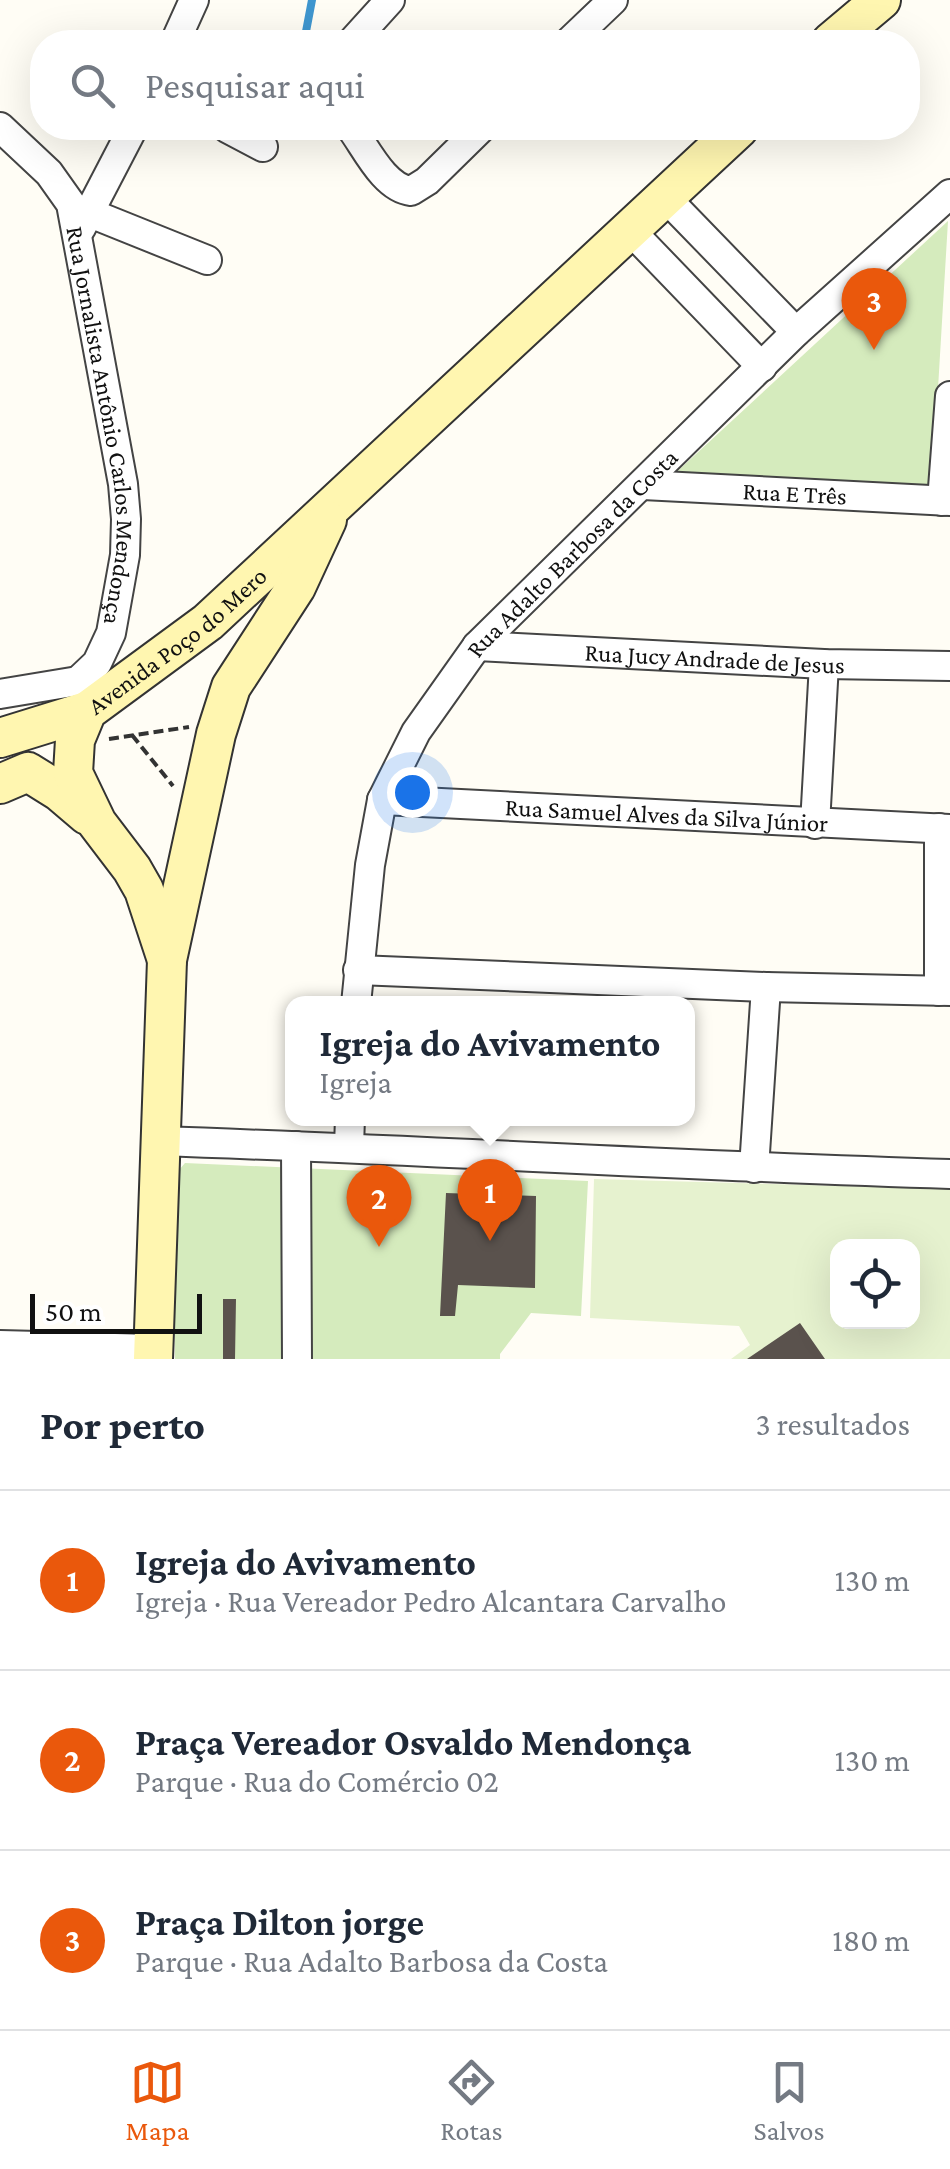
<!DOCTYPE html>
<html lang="pt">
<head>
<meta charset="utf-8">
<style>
	:root { --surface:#fff; --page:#f2f2f3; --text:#1f2937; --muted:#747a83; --line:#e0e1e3; --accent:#ea580c }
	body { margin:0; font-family:"Crimson Pro",serif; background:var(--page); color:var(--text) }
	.controls { position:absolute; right:30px; bottom:30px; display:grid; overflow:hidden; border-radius:20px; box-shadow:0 10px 40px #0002 }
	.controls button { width:90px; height:90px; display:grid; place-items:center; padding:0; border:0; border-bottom:2px solid var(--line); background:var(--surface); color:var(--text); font:50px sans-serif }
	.scale { position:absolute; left:30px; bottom:25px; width:172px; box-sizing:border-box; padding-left:10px; border:5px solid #111; border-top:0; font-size:28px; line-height:35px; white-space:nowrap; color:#111; -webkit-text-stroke:8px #fff; paint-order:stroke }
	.you { position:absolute; left:412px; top:792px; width:35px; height:35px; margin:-25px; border:8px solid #fff; border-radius:50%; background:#1a73e8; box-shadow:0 0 0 15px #1a73e833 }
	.badge { display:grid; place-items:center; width:65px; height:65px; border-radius:50%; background:var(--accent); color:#fff; font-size:32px; font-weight:700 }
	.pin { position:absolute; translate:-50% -82px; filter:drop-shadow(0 2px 5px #0008) }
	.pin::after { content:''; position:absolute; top:52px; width:35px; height:30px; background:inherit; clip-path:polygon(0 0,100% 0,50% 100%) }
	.popup { position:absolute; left:285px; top:996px; width:410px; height:130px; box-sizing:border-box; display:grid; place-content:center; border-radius:20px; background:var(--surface); filter:drop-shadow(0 2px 8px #0005); font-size:32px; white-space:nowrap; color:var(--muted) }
	.popup b { font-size:38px; color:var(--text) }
	.popup::after { content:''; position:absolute; left:50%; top:100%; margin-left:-20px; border:20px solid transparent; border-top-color:var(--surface) }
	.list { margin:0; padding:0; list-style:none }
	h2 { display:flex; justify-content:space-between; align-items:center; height:130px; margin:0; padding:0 40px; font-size:42px }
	h2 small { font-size:32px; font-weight:400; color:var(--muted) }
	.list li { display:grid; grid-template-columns:65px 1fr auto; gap:30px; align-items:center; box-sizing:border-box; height:180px; padding:0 40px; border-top:2px solid var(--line) }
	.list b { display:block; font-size:38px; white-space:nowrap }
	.list p { margin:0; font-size:32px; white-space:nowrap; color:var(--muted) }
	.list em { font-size:32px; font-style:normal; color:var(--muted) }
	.icon { flex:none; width:55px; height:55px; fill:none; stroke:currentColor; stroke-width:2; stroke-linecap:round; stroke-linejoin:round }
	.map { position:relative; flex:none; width:950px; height:1359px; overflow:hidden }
	.search { position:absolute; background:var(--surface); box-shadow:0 10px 40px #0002; left:30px; right:30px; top:30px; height:110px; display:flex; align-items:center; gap:25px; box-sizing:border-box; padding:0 35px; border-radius:40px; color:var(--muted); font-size:38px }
	.sheet { height:670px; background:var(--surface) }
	nav { display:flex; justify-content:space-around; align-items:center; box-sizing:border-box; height:140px; border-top:2px solid var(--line); background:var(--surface); font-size:28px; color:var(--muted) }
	nav a { display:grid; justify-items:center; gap:5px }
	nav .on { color:var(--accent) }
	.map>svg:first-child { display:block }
</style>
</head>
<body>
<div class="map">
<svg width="950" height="1359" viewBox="0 0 950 1359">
	<rect width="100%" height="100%" fill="#fffdf5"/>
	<path fill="#d5ebbd" d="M948,221L932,489L669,479Z
		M185,1163L588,1181L581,1316L531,1313L500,1354V1359H175L173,1177Z"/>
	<path fill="#e6f2cf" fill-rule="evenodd" d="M594,1179L950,1189V1359H731L750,1345L739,1326L590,1318ZM838,1246H912V1322H838Z"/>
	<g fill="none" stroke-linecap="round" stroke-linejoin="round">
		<path stroke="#3f96cf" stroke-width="8" d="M304,42L312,0"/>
	</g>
	<path fill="#5a524d" d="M446,1193L536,1196L535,1288L458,1285L455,1316H440Z
		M223,1299H236L235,1359H223Z
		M800,1323L825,1359H747Z"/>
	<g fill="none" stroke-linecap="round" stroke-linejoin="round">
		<g stroke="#444" stroke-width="32">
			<g id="minor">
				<path d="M175,42L194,0"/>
				<path d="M352,42L390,0"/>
				<path d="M569,42L613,0"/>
				<path id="s1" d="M0,127L49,173L71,204L123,484L126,519L125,555L111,633L97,663L78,681"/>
				<path d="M227,128L263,147"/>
				<path d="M351,128C366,148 384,188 411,191L427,181L481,128"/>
				<path d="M665,197L796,332"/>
				<path d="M90,213L207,260"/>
				<path d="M81,228L133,128"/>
				<path d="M629,229L762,367"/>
				<path id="s2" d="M643,485L950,501"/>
				<path d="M942,501L950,396"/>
				<path id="s3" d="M477,646L824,664L950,666"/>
				<path d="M0,694L78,681"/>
				<path id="s4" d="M382,800L950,829"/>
				<path d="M815,824L824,664"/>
				<path d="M939,828V991"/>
				<path d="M358,970L766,987L950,991"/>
				<path id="s5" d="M356,1004L370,865L382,800L416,732L477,646L796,332L950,194"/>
				<path d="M159,1141C423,1150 686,1166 950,1174"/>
				<path d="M296,1146L297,1359"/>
				<path d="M349,1146L350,1118"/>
				<path d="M754,1168L766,987"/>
				<path d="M0,1345L153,1349"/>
			</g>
		</g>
		<g stroke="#333" stroke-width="42">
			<g id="secondary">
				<path d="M831,42L881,0"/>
				<path d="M0,738L87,711"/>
				<path d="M0,784L28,772L60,792L87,815"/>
				<path id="s6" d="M167,960L144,890L132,869L97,823L73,773L75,740L87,711L208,622L739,128"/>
				<path d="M153,1359L167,960L216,734L231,687L296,587L327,520"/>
			</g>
		</g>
		<path stroke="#333" stroke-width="4" stroke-dasharray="10 5" stroke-linecap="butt" d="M132,735L173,786
			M109,739L189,727"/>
		<use href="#minor" stroke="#fff" stroke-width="28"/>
		<use href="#secondary" stroke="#fff6b0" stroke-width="38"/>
	</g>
	<g text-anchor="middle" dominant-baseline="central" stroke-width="10" stroke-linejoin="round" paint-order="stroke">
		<g font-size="25" fill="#111" stroke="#fff">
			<text stroke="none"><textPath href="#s1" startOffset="330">Rua Jornalista Antônio Carlos Mendonça</textPath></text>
			<text stroke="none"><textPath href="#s2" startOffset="152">Rua E Três</textPath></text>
			<text stroke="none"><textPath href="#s5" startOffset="520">Rua Adalto Barbosa da Costa</textPath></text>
			<text stroke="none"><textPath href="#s6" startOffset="390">Avenida Poço do Mero</textPath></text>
			<text stroke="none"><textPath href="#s3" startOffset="238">Rua Jucy Andrade de Jesus</textPath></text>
			<text stroke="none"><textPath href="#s4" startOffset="285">Rua Samuel Alves da Silva Júnior</textPath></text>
		</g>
	</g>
</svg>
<div class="controls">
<button><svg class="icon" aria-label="locate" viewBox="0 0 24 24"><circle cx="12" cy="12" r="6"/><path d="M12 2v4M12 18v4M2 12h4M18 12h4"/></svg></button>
</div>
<div class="scale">50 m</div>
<div class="you"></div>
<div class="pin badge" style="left:490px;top:1241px">1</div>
<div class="popup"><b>Igreja do Avivamento</b>Igreja</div>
<div class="pin badge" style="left:379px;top:1247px">2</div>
<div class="pin badge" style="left:874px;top:350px">3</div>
<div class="search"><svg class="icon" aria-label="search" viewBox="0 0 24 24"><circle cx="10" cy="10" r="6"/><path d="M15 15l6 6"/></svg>Pesquisar aqui</div>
</div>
<section class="sheet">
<h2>Por perto<small>3 resultados</small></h2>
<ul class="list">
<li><span class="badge">1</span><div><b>Igreja do Avivamento</b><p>Igreja · Rua Vereador Pedro Alcantara Carvalho</p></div><em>130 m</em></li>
<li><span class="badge">2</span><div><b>Praça Vereador Osvaldo Mendonça</b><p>Parque · Rua do Comércio 02</p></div><em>130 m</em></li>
<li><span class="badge">3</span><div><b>Praça Dilton jorge</b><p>Parque · Rua Adalto Barbosa da Costa</p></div><em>180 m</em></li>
</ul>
</section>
<nav>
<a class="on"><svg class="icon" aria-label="map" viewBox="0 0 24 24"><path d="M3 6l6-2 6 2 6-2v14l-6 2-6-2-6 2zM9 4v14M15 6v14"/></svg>Mapa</a>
<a><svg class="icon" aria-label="directions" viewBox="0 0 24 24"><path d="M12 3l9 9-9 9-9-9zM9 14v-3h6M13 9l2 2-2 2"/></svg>Rotas</a>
<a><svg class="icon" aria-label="saved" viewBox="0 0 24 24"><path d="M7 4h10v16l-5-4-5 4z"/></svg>Salvos</a>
</nav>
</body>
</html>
